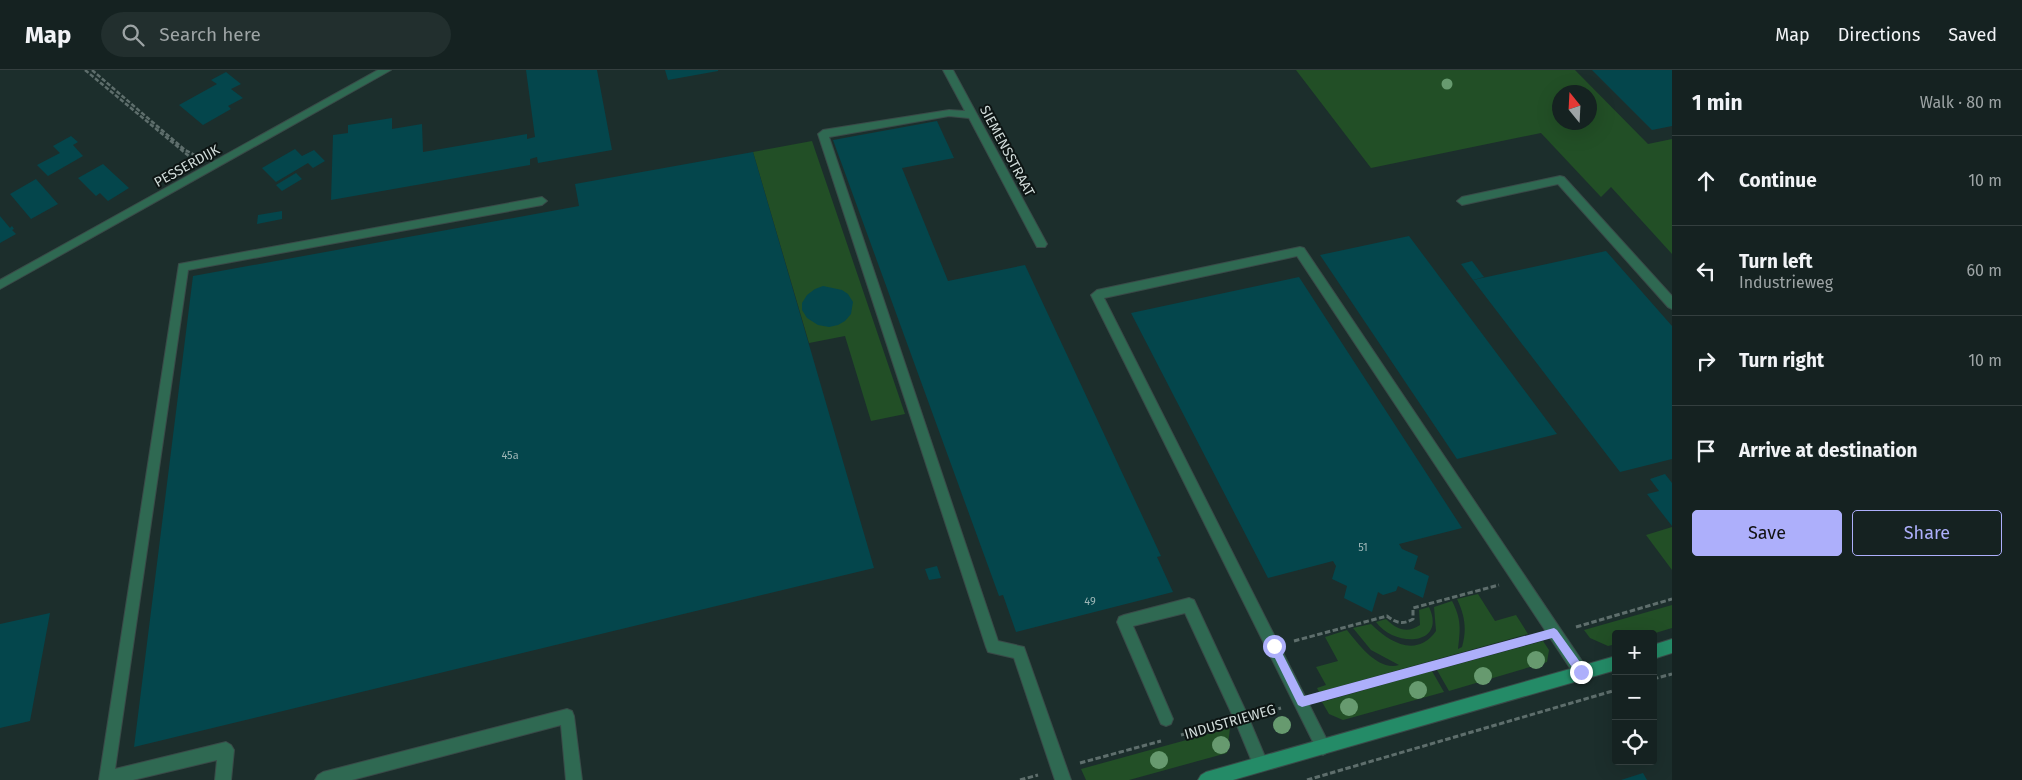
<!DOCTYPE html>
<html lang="en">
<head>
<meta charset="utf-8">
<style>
	:root { --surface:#152221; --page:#222f2e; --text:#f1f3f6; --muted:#9da4a5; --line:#343f3f; --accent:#adaffb }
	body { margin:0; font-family:"Fira Sans",sans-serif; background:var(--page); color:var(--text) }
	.controls { position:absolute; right:15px; bottom:15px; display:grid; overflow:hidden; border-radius:5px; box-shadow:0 5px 20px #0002 }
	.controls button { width:45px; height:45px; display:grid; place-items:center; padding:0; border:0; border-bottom:1px solid var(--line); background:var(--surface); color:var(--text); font:25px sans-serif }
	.compass { position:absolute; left:1552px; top:15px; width:45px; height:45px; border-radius:50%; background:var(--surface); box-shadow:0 5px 20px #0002; rotate:342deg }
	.stop { position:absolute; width:15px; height:15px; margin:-11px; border:4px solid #adaffb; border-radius:50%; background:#fff }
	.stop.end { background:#adaffb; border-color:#fff; box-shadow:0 1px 5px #0008 }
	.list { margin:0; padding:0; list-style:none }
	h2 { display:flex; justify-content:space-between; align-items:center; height:65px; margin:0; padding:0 20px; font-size:21px }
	h2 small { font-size:16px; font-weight:400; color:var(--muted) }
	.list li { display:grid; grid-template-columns:32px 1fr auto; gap:15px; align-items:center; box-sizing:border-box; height:90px; padding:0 20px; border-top:1px solid var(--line) }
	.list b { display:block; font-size:19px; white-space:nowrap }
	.list p { margin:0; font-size:16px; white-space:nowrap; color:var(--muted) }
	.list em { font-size:16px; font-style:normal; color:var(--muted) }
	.actions { display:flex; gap:10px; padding:15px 20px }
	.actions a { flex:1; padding:11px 0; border:1px solid var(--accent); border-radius:5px; text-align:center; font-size:18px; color:var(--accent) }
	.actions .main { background:var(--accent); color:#111 }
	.icon { flex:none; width:28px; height:28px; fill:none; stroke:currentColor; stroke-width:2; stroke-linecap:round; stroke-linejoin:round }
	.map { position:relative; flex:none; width:1672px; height:710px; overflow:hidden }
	header { display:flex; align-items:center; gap:30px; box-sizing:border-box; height:70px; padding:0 25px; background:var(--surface); border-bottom:1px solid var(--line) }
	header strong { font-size:24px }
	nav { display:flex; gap:28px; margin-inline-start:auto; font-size:18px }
	.search { width:350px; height:45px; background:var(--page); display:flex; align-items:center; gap:12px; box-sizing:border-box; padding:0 18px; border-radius:28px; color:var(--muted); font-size:19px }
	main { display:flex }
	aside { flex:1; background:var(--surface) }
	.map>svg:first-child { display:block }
</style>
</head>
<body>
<header>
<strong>Map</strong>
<div class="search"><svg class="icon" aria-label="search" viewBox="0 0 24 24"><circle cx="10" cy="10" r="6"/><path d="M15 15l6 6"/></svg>Search here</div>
<nav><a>Map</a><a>Directions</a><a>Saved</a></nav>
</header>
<main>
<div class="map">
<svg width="1672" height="710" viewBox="0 0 1672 710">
	<rect width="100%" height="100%" fill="#1c2e2c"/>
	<path fill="#224f26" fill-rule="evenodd" d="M1296,0H1575L1648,74L1672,69V184L1611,117L1601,127L1541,63L1371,98ZM1560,22H1590V52H1560Z
		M812,71L905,344L871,351L845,266L809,273L753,82Z
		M1672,457V500L1646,465Z
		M1478,524L1495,551L1516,545L1528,564L1319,622L1317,618L1326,615L1316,597L1338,591L1325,567L1347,560C1359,575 1378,601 1399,595L1371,580L1353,558L1371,554C1390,573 1417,588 1436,561L1434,537L1452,531C1462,550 1460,560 1458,579L1462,577C1467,559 1465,546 1457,529Z
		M1672,535V558L1652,564H1616V574L1608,576L1590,568L1584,560Z
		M1429,537C1447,576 1395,578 1376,552L1386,549C1396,559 1407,564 1420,555L1419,540Z
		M1543,571L1549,580L1547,592L1449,621L1437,600Z
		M1432,601L1444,622L1343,650L1329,644L1322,632Z
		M1230,658L1227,683L1129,710H1086L1081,699Z"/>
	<path fill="#04464c" d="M526,0H597L612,80L538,93L537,87L530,89V95L331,130L333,65L348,63V55L392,48V59L422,54L423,82L527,64V69L535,67Z
		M665,0H718V1L668,10Z
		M1592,0H1672V56L1652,60Z
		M226,2L241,14L231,19L243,28L228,36L231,39L203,55L179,35L217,14L211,10Z
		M937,51L954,88L902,98L948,211L1025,195L1161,486L1157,487L1173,522L1016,562L1003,525L999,526L833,70Z
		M71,66L78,72L73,75L83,86L48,106L37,95L60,83L53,76Z
		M295,79L302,86L314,80L325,91L313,98L308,93L276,112L262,98Z
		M753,82L874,498L134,677L193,206L579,136L575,114Z
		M103,94L129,118L108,131L100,123L96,126L78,108Z
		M296,103L302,109L282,121L276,115Z
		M36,109L58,134L31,149L10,124Z
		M282,141V149L257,154L258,145Z
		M0,146L10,158L12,156L14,159L12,160L16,164L0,173Z
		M1409,166L1557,364L1457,389L1320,185Z
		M1606,181L1672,256V389L1620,402L1473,210Z
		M1472,191L1484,207L1473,210L1461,194Z
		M1299,207L1462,458L1399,474L1402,479L1418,486L1414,499L1429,506L1423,528L1398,516L1396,521L1383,525L1378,522L1372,542L1344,528L1347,516L1332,509L1336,496L1333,491L1268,508L1131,243Z
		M823,216L842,220L848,224L853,232L851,244L845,251L838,255L829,257L818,255L807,248L802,240V233L807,225L815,219Z
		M1665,404L1672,413V456L1647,424L1659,421L1650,409Z
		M937,496L941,508L929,510L925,499Z
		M50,543L30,651L0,658V554Z
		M1643,703L1647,710H1621Z"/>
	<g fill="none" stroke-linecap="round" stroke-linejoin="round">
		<g stroke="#394a48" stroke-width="2">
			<path id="lane" d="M943,0H953L1047,174L1045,177H1037L969,48L949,46L829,67L998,571L1024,577L1071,710H1055L1014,588L988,582L986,577L818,64L823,60L949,40L965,41Z
				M1560,106L1564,107L1672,226V239L1668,237L1558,114L1462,135L1457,131L1462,127Z
				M542,127L547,131L542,135L188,200L115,699L226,672L231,675L234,680L231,710H215L217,690L133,710H99L179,194Z
				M1300,177L1304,178L1586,597L1588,602L1586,607L1581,609L1576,607L1297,186L1104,228L1328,672L1331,677L1328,682L1323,685L1318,682L1091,225L1097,220Z
				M1189,528L1194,530L1247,644L1268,694L1265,699L1260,702L1255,699L1236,653L1185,543L1133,556L1173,649L1171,654L1166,656L1161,654L1117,552L1119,547L1124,545Z
				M567,639L572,641L574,646L582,710H566L561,655L352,710H315L318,705L323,702Z"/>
		</g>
		<g stroke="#394a48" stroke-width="2">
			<path id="street" d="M378,0H391L0,219V210Z"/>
		</g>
		<g stroke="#394a48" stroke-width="2">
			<path id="secondary" d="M1672,569V583L1653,589V575Z
				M1616,586V600L1233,710H1198L1201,705L1206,702Z"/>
		</g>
		<path stroke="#5e6e6c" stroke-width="2.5" stroke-dasharray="4.5 2" stroke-linecap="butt" d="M85,0L190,87
			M92,0L185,80L195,85"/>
		<path stroke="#5e6e6c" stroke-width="3" stroke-dasharray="5.5 2.5" stroke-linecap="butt" d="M1576,557L1672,529
			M1294,571L1387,546C1396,553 1403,555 1413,549V538L1499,515
			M1653,609L1672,604
			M1321,627L1532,569
			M1263,643L1281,638
			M1181,665L1221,654
			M1080,693L1161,671
			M1020,710L1038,705
			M1307,710L1616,620"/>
		<use href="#lane" fill="#2f6952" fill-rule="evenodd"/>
		<use href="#street" fill="#2f6952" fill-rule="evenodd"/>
		<use href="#secondary" fill="#248b67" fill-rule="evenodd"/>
	</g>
	<g fill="#679a6f">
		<circle cx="1447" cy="14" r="5.5"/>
		<circle cx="1536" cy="590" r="9"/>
		<circle cx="1483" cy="606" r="9"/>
		<circle cx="1418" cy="620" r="9"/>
		<circle cx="1349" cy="637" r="9"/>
		<circle cx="1282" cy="655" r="9"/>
		<circle cx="1221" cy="675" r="9"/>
		<circle cx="1159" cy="690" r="9"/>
	</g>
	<path fill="#adaffb" d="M1554,558L1557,560L1585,599V606H1578L1552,568L1302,637L1298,635L1269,576L1274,572L1277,573L1304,626Z"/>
	<g text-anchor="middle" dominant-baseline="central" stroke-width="4" stroke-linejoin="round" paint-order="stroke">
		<g font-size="11" fill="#9eb6b6">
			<text x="510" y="385">45a</text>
			<text x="1363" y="477">51</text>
			<text x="1090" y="531">49</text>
		</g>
		<g font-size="14" fill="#d1dcda" stroke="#0d1514">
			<text transform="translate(1007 81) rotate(62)">SIEMENSSTRAAT</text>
			<text transform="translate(187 96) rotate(-29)">PESSERDIJK</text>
			<text transform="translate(1230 652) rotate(-16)">INDUSTRIEWEG</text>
		</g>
	</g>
</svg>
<div class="controls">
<button>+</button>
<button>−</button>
<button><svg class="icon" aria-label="locate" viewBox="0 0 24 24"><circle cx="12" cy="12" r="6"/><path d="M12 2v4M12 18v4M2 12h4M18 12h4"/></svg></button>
</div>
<svg class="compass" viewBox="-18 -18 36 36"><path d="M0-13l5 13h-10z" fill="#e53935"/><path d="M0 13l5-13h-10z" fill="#9da4a5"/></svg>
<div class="stop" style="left:1274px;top:576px"></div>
<div class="stop end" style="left:1581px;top:602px"></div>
</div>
<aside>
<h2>1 min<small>Walk · 80 m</small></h2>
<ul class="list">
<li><svg class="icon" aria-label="ahead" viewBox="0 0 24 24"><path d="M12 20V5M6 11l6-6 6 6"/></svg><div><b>Continue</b></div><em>10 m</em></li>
<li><svg class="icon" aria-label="left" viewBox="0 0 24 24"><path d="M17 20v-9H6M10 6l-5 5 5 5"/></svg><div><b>Turn left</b><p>Industrieweg</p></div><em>60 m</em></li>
<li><svg class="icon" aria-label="right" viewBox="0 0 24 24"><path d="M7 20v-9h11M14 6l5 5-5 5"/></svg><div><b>Turn right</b></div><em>10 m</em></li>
<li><svg class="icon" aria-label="arrive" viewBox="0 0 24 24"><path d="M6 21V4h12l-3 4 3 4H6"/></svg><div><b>Arrive at destination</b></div></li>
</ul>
<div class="actions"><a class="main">Save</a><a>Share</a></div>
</aside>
</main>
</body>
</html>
